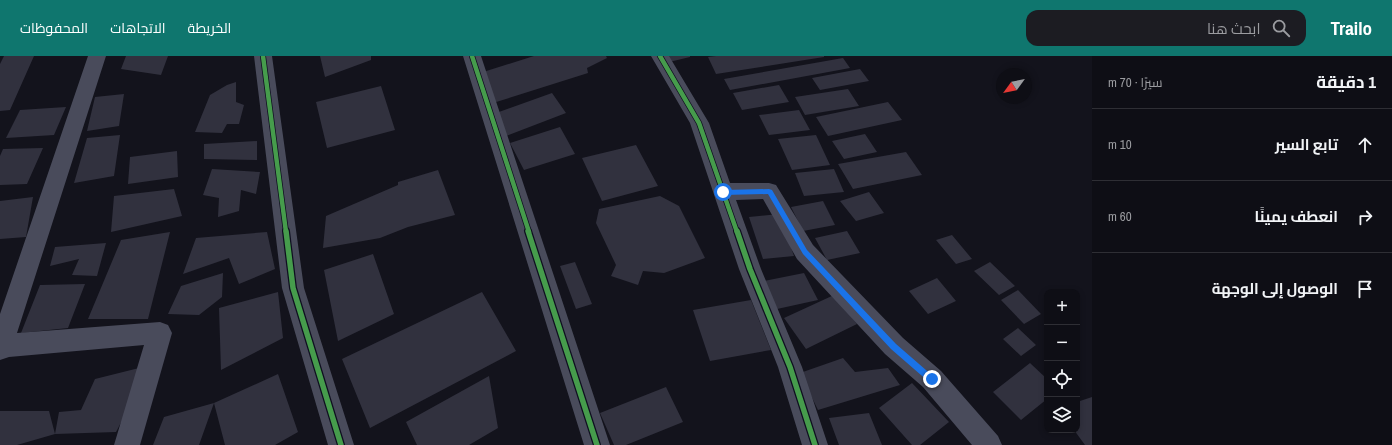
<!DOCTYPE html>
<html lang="ar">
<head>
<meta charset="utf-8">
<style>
	:root { --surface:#0e0e15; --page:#1c1c22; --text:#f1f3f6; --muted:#9b9ca0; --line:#2e2e34; --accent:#0f766e }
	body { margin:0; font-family:"Archivo Narrow",Cairo,sans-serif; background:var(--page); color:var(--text); direction:rtl }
	.controls { position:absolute; right:12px; bottom:12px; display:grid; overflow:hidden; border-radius:8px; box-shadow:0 2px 6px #0003 }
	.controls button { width:36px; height:36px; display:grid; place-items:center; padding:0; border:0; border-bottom:1px solid var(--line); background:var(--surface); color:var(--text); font:20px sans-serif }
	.compass { position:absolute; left:996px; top:12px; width:36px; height:36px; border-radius:50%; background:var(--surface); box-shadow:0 2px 6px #0003; rotate:237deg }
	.stop { position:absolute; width:12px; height:12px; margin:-9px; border:3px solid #1a73e8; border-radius:50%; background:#fff }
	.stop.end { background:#1a73e8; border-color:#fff; box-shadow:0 1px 4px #0008 }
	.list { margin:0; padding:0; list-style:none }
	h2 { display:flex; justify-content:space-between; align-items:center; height:52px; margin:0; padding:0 16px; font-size:17px }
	h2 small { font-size:13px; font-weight:400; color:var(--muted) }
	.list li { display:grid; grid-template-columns:26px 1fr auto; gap:12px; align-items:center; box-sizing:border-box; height:72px; padding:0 16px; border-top:1px solid var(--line) }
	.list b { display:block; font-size:15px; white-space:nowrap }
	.list em { font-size:13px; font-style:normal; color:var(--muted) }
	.icon { flex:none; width:22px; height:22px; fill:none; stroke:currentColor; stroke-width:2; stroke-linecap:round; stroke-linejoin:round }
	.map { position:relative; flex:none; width:1092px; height:389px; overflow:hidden; direction:ltr }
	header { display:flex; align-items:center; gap:24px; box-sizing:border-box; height:56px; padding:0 20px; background:var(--accent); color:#fff }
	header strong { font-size:19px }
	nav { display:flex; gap:22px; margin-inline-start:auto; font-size:14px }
	.search { width:280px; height:36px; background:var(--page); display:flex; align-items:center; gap:10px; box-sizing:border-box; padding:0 14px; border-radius:12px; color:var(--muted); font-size:15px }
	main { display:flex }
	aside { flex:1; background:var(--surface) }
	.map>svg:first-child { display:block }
</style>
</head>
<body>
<header>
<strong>Trailo</strong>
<div class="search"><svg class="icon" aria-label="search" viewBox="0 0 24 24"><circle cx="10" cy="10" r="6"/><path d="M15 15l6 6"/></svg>ابحث هنا</div>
<nav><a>الخريطة</a><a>الاتجاهات</a><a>المحفوظات</a></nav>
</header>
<main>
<aside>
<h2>1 دقيقة<small>سيرًا · 70 m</small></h2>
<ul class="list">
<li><svg class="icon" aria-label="ahead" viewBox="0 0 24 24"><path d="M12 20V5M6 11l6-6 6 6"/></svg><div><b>تابع السير</b></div><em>10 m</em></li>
<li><svg class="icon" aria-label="right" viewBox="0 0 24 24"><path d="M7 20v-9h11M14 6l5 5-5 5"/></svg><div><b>انعطف يمينًا</b></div><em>60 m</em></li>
<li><svg class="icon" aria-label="arrive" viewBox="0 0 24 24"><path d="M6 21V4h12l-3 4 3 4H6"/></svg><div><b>الوصول إلى الوجهة</b></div></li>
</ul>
</aside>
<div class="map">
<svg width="1092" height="389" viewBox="0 0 1092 389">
	<rect width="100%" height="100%" fill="#13131c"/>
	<path fill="#31313e" d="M4,0H34L10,54L0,55V8Z
		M126,0H168L161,19L121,13Z
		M320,0H371V4L325,21Z
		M534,0H606L607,2L587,12L588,17L493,47L480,17Z
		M656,0H690V1L661,8Z
		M716,0H824V1L716,18L708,1Z
		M843,2L850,12L730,34L724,23Z
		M860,13L869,25L820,34L812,22Z
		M236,26V46L244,49L239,68H227L222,77L195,76L210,39L227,29Z
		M779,29L789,46L742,54L733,37Z
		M381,30L395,74L327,92L316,46Z
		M848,33L859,50L805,59L795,41Z
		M552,37L566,57L498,83L485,61Z
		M124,38L119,70L87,75L95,41Z
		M888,46L902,64L828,80L816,61Z
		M66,51L54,79L6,82L20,54Z
		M799,54L810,74L769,79L759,59Z
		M560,71L575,98L524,114L510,87Z
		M865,78L877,96L844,103L832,85Z
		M120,79L114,120L74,127L87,82Z
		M816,79L830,109L792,114L778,83Z
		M257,85V104L204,103V88Z
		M636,89L658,130L602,145L582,102Z
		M43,92L27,128L0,129V100L3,93Z
		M177,95L178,121L128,128L130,101Z
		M906,96L922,119L853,133L838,108Z
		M212,113L260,116L256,138L241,134L239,155L218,161L219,142L203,139Z
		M834,113L844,136L804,140L795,117Z
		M438,114L455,159L408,171L380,182L323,192L326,160L398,129V126Z
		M174,133L182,160L111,176L114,140Z
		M869,136L884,157L856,165L840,145Z
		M660,140L679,150L705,202L664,217L643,215L638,229L611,220L616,209L596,167L599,153Z
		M33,141L26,181L0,183V145Z
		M823,145L835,169L803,175L791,151Z
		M779,158L794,200L763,203L749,161Z
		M847,175L860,197L827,204L815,182Z
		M170,176L148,263H88L121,184Z
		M267,176L275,213L239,228L229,202L183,218L196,182Z
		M952,179L972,203L956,208L936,184Z
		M106,187L97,220L72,219L79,203L50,210L55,191Z
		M373,198L394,258L338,285L324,214Z
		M575,206L592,248L576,253L560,210Z
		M990,206L1015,230L999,239L974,215Z
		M223,217L222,241L199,259L168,258L181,230Z
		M804,217L818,244L777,253L764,225Z
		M937,222L956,245L928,258L909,235Z
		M85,228L68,272L21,277L40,229Z
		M1018,234L1041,258L1024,268L1001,244Z
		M278,236L283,282L221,314L219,252Z
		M482,236L516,295L370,372L342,303Z
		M834,239L857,268L806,293L784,262Z
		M751,244L771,294L710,305L693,254Z
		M1018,272L1036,289L1021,300L1003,283Z
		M843,302L855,316L888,312L900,329L818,354L800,317Z
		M1030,307L1047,323V343L1021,364L993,336Z
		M151,309L116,376L55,378L59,356L81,354L95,323Z
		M278,318L298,376L275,389H225L214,347L199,389H153L164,361L214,347Z
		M489,320L498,372L469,389H417L406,366Z
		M912,327L949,366L920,389H912L879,352Z
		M666,331L683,366L626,389H614L600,357Z
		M1092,341V389H1085L1074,374H1077V346Z
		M0,355H49L55,378L17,389H0Z
		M869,357L882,389H839L829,362Z"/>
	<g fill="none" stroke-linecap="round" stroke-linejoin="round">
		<path fill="#494b5b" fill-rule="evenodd" d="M88,0H106L17,277L160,266L168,269L172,277L140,389H114L144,289L9,301L0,304V258Z
			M254,0H272L304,232L354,389H328L282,232Z
			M463,0H481L610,389H584Z
			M651,0H669L709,67L730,127H769L776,129L813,189L903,282L941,315L998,380L1002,389H972L923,331L885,298L797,203L763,143L736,144L761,213L802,311L828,389H802L778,311L739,213L690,67Z"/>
		<g stroke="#0f0f20" stroke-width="6">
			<path id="cycleway-far1" d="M263,0L286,176
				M472,0L529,176
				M660,0L699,67L737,176"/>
		</g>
		<g stroke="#0f0f20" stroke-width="8">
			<path id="cycleway" d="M286,175L293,232L341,389
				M528,175L597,389
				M737,175L750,213L790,311L815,389"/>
		</g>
		<use href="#cycleway-far1" stroke="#469c4c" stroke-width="4.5"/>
		<use href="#cycleway" stroke="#469c4c" stroke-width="5.5"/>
	</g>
	<path fill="#1a73e8" d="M769,133L772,134L807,194L896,288L934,321V326H929L891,293L803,198L768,138L723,139L720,136L723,134Z"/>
</svg>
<div class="controls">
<button>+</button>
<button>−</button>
<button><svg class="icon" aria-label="locate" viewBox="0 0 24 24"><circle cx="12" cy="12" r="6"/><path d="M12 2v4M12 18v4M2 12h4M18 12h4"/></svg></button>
<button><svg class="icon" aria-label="layers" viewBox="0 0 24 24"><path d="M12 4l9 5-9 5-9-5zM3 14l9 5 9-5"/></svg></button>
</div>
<svg class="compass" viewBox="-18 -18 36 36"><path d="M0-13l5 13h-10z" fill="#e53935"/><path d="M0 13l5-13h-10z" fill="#9b9ca0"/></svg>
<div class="stop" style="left:723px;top:136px"></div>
<div class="stop end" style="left:932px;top:323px"></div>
</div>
</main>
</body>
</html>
